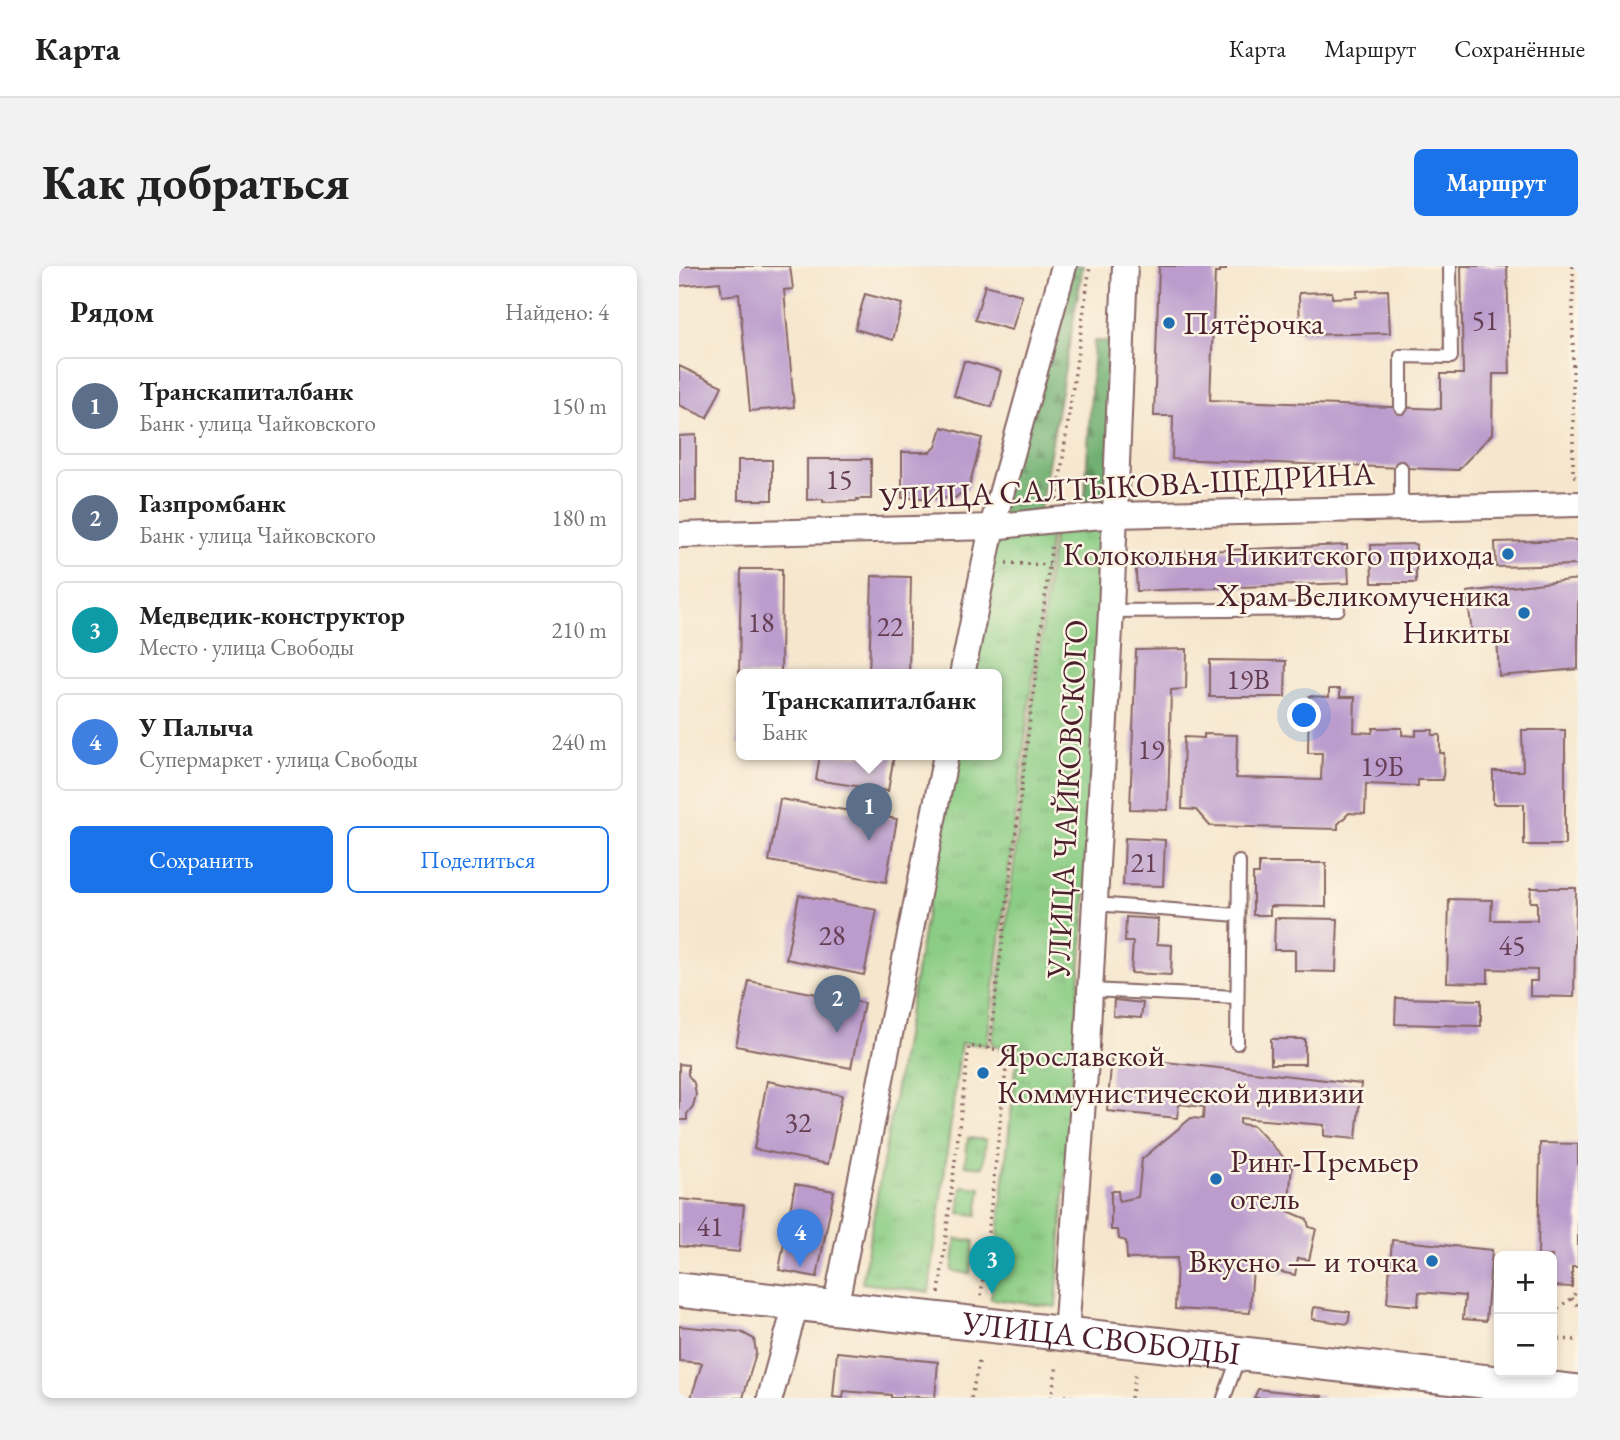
<!DOCTYPE html>
<html lang="ru">
<head>
<meta charset="utf-8">
<style>
	:root { --surface:#fff; --page:#f2f2f2; --text:#222; --muted:#767676; --line:#e0e0e0; --accent:#1a73e8 }
	body { margin:0; font-family:"EB Garamond",serif; background:var(--page); color:var(--text) }
	.controls { position:absolute; right:21px; bottom:21px; display:grid; overflow:hidden; border-radius:10px; box-shadow:0 4px 10px #0003 }
	.controls button { width:63px; height:63px; display:grid; place-items:center; padding:0; border:0; border-bottom:2px solid var(--line); background:var(--surface); color:var(--text); font:35px sans-serif }
	.you { position:absolute; left:626px; top:450px; width:24px; height:24px; margin:-18px; border:5px solid #fff; border-radius:50%; background:#1a73e8; box-shadow:0 0 0 10px #1a73e833 }
	.badge { display:grid; place-items:center; width:46px; height:46px; border-radius:50%; background:var(--accent); color:#fff; font-size:23px; font-weight:700 }
	.pin { position:absolute; translate:-50% -58px; filter:drop-shadow(0 2px 4px #0008) }
	.pin::after { content:''; position:absolute; top:37px; width:24px; height:21px; background:inherit; clip-path:polygon(0 0,100% 0,50% 100%) }
	.popup { position:absolute; left:57px; top:403px; width:266px; height:91px; box-sizing:border-box; display:grid; place-content:center; border-radius:10px; background:var(--surface); filter:drop-shadow(0 2px 5px #0005); font-size:23px; white-space:nowrap; color:var(--muted) }
	.popup b { font-size:26px; color:var(--text) }
	.popup::after { content:''; position:absolute; left:50%; top:100%; margin-left:-14px; border:14px solid transparent; border-top-color:var(--surface) }
	.list { margin:0; padding:0; list-style:none }
	h2 { display:flex; justify-content:space-between; align-items:center; height:91px; margin:0; padding:0 28px; font-size:30px }
	h2 small { font-size:23px; font-weight:400; color:var(--muted) }
	.list li { display:grid; grid-template-columns:46px 1fr auto; gap:21px; align-items:center; box-sizing:border-box; height:98px; margin:0 14px 14px; padding:0 14px; border:2px solid var(--line); border-radius:10px }
	.list b { display:block; font-size:26px; white-space:nowrap }
	.list p { margin:0; font-size:23px; white-space:nowrap; color:var(--muted) }
	.list em { font-size:23px; font-style:normal; color:var(--muted) }
	.actions { display:flex; gap:14px; padding:21px 28px }
	.actions a { flex:1; padding:16px 0; border:2px solid var(--accent); border-radius:10px; text-align:center; font-size:24px; color:var(--accent) }
	.actions .main { background:var(--accent); color:#fff }
	.map { position:relative; flex:none; width:899px; height:1132px; overflow:hidden; border-radius:10px }
	header { display:flex; align-items:center; gap:42px; box-sizing:border-box; height:98px; padding:0 35px; background:var(--surface); border-bottom:2px solid var(--line) }
	header strong { font-size:33px }
	nav { display:flex; gap:38px; margin-inline-start:auto; font-size:24px }
	.intro { display:flex; align-items:center; justify-content:space-between; box-sizing:border-box; height:168px; padding:0 42px }
	h1 { margin:0; font-size:49px }
	.button { padding:18px 32px; border-radius:10px; background:var(--accent); color:#fff; font-size:24px; font-weight:700 }
	main { display:flex; gap:42px; padding:0 42px }
	aside { flex:1; background:var(--surface); border-radius:10px; box-shadow:0 4px 10px #0003 }
	.map>svg:first-child { display:block }
</style>
</head>
<body>
<header>
<strong>Карта</strong>
<nav><a>Карта</a><a>Маршрут</a><a>Сохранённые</a></nav>
</header>
<div class="intro"><h1>Как добраться</h1><a class="button">Маршрут</a></div>
<main>
<aside>
<h2>Рядом<small>Найдено: 4</small></h2>
<ul class="list">
<li><span class="badge" style="background:#5c6f8a">1</span><div><b>Транскапиталбанк</b><p>Банк · улица Чайковского</p></div><em>150 m</em></li>
<li><span class="badge" style="background:#5c6f8a">2</span><div><b>Газпромбанк</b><p>Банк · улица Чайковского</p></div><em>180 m</em></li>
<li><span class="badge" style="background:#0f9aa8">3</span><div><b>Медведик-конструктор</b><p>Место · улица Свободы</p></div><em>210 m</em></li>
<li><span class="badge" style="background:#3f7fe0">4</span><div><b>У Палыча</b><p>Супермаркет · улица Свободы</p></div><em>240 m</em></li>
</ul>
<div class="actions"><a class="main">Сохранить</a><a>Поделиться</a></div>
</aside>
<div class="map">
<svg width="899" height="1132" viewBox="0 0 899 1132">
	<defs>
		<pattern id="grass-tufts" width="24" height="20" patternUnits="userSpaceOnUse" patternTransform="scale(1.75)"><rect width="24" height="20" fill="#8ccd85"/><path d="M3 7l-1-3M5 7V3M7 7l1-3M15 17l-1-3M17 17v-4M19 17l1-3" fill="none" stroke="#7ab073"/></pattern>
		<pattern id="forest-firs" width="22" height="20" patternUnits="userSpaceOnUse" patternTransform="scale(1.75)"><rect width="22" height="20" fill="#71b072"/><path d="M5 1l3.5 6h-7zM16 11l3.5 6h-7z" fill="#5f8f5e"/></pattern>
	</defs>
	<rect width="100%" height="100%" fill="#fcf5e5"/>
	<filter id="ink" filterUnits="userSpaceOnUse"><feTurbulence type="fractalNoise" baseFrequency=".0143" numOctaves="2"/><feDisplacementMap in="SourceGraphic" scale="14" xChannelSelector="R" yChannelSelector="G"/><feConvolveMatrix kernelMatrix="1 2 1 2 8 2 1 2 1" color-interpolation-filters="sRGB"/></filter>
	<filter id="wash" filterUnits="userSpaceOnUse"><feTurbulence type="fractalNoise" baseFrequency=".00686" numOctaves="4" result="noise"/><feDisplacementMap in="SourceGraphic" scale="28" xChannelSelector="R" yChannelSelector="G"/><feGaussianBlur stdDeviation="1.57" result="paint"/><feColorMatrix in="noise" values="0 0 0 0 0 0 0 0 0 0 0 0 0 0 0 0 0 1.4 0 .05"/><feComposite in="paint" operator="in"/></filter>
	<g filter="url(#wash)">
		<rect width="100%" height="100%" fill="#f6e6cd"/>
		<path fill="url(#grass-tufts)" stroke="#6b7658" stroke-width="2" d="M434,251L377,1041L312,1033L339,783L313,779L376,257Z
			M373,257L308,779L282,777L250,1026L183,1017L275,489H318V409H289L314,263Z
			M289,872L307,874L304,901L286,899Z
			M283,920L302,922L298,949L280,947Z
			M277,973L295,975L291,1008L273,1005Z"/>
		<path fill="url(#forest-firs)" stroke="#5e684e" stroke-width="2" d="M387,0H404L359,255L315,260Z
			M415,75L440,76L434,247L405,250Z"/>
		<g id="blocks">
			<path fill="#bb9ccd" d="M0,0H111L114,23L105,24L115,141L71,145L60,28L43,30L41,16L0,20Z
				M480,0H547V4H541V7H536L531,134L762,143V108H784L782,0H828L831,108H814L813,168L779,204L493,193L494,150H475Z
				M306,19L343,29L333,64L296,54Z
				M709,24L711,67L621,69L620,27L653,26V32L678,31V25Z
				M186,28L223,38L214,74L176,63Z
				M285,95L322,105L313,141L275,130Z
				M0,100L43,120L28,152L0,139Z
				M263,161L303,172L290,221L276,232H223V186H251L257,181Z
				M17,169V235H0V170Z
				M128,193H192V233H178L179,235L144,236V233L128,234Z
				M59,194H93V234H59Z
				M899,274V299L817,301L816,276Z
				M737,278V317H693L692,279Z
				M668,279L670,317L458,325L456,288Z
				M62,303H103L102,409H60Z
				M193,310L232,311L230,409H190Z
				M899,313V403L820,410L818,368H793L788,326Z
				M508,383L507,423L492,424L489,544L451,543L457,384Z
				M531,394L607,395L606,431H531Z
				M650,423H661V431H676L675,466L693,467L694,462H723V469L737,470V464H754L753,469H761V487H765L764,514H739V520L687,518L686,548L670,547L659,558V563L531,560L517,544L503,543L505,471L525,472V468L558,469L557,512L642,514L643,487H629L630,430L650,431Z
				M60,444H62V478H59Z
				M843,464H886V579H845V538H814V505H844Z
				M141,489H215L209,525L137,514Z
				M101,533L218,553L207,616L90,595Z
				M446,572L486,574L484,620L444,619Z
				M580,597H647V641L591,640V649H574V608H580Z
				M852,622H897L895,731L851,730V715H858V704L809,703V717L768,716L770,633L813,634L812,654H858V636H851Z
				M120,629L198,644L185,709L107,693Z
				M447,651L479,653L478,678L493,679L492,709L452,707L454,676H446Z
				M596,652L659,653L657,706L616,705V684H595Z
				M70,715L185,737L172,802L57,780Z
				M717,732L802,734V760L716,758Z
				M435,734L464,737L462,752L434,750Z
				M592,773H626V798H592Z
				M433,790L682,818L677,873L645,870V859L561,852V858L575,860L613,900L609,945L628,953L630,961L637,963L630,994L619,992L616,1009L574,1000L571,1047L496,1043L498,992L448,993L447,975L440,973L439,964H432V925H439L440,935L459,931L463,893L512,852L524,853L525,841L500,838L498,852L428,845Z
				M0,798L9,799V809L15,817L17,829L14,840L8,848V854H0Z
				M88,815L163,829L149,898L75,883Z
				M861,877L899,878V1001H893V1021L873,1020V990H859Z
				M116,918L155,925L138,1011L100,1004Z
				M0,933L65,939L60,986L0,980Z
				M713,974L813,984L807,1055L784,1053L786,1030L740,1026L739,1040L708,1037Z
				M635,1041L671,1046L669,1058L633,1053Z
				M0,1060L62,1066L75,1073L77,1087L64,1132H12L23,1097L0,1095Z
				M158,1086L259,1096L256,1132L223,1130V1132H212V1129L165,1125L164,1132L154,1131Z
				M579,1123L644,1130L643,1132H575Z"/>
		</g>
	</g>
	<g filter="url(#ink)">
		<use href="#blocks" fill-opacity="0" stroke="#866564" stroke-width="2"/>
		<g fill="none" stroke-linecap="round" stroke-linejoin="round">
			<g stroke="#866564" stroke-width="16">
				<path id="lane" d="M722,141V90L772,91L771,0
					M722,202V241
					M432,345L659,343
					M416,638L559,649
					M411,724L558,731
					M558,777L560,596
					M545,1132L560,1090"/>
			</g>
			<g stroke="#866564" stroke-width="28">
				<path id="street" d="M0,269L313,261L375,254L436,249L899,238
					M283,409L313,261L385,0
					M156,1042L267,489
					M387,1068L408,780L432,345L446,0
					M91,1132L117,1038"/>
			</g>
			<g stroke="#866564" stroke-width="37">
				<g id="secondary">
					<path id="s1" d="M0,1024L899,1126"/>
				</g>
			</g>
			<path stroke="#866564" stroke-width="3.5" stroke-dasharray="2 5" stroke-linecap="butt" d="M894,0V209L899,213
				M378,234L411,0
				M327,297L370,299
				M310,783L373,276
				M260,1027L290,780L329,785L302,1030
				M893,1032L899,1040
				M873,1046L893,1032L899,1023
				M873,1073L899,1074
				M385,1130L399,1132
				M292,1132L301,1091
				M372,1132L378,1099
				M452,1132L457,1107"/>
			<use href="#lane" stroke="#fff" stroke-width="12"/>
			<use href="#street" stroke="#fff" stroke-width="24"/>
			<use href="#secondary" stroke="#fff" stroke-width="33"/>
		</g>
	</g>
	<g fill="#1f6fb2" stroke="#fcf5e5" stroke-width="2.5">
		<circle cx="490" cy="57" r="7"/>
		<circle cx="829" cy="288" r="7"/>
		<circle cx="845" cy="347" r="7"/>
		<circle cx="304" cy="807" r="7"/>
		<circle cx="537" cy="913" r="7"/>
		<circle cx="753" cy="995" r="7"/>
	</g>
	<g text-anchor="middle" dominant-baseline="central" stroke-width="5" stroke-linejoin="round" paint-order="stroke">
		<g font-size="28" fill="#663e54">
			<text x="806" y="54">51</text>
			<text x="160" y="213">15</text>
			<text x="82" y="356">18</text>
			<text x="211" y="360">22</text>
			<text x="569" y="413">19В</text>
			<text x="472" y="483">19</text>
			<text x="703" y="500">19Б</text>
			<text x="465" y="596">21</text>
			<text x="153" y="669">28</text>
			<text x="833" y="679">45</text>
			<text x="119" y="856">32</text>
			<text x="31" y="960">41</text>
		</g>
		<g font-size="32" fill="#4a1f2b" stroke="#fcf5e5" text-anchor="start">
			<text x="504" y="57">Пятёрочка</text>
			<text x="815" y="288" text-anchor="end">Колокольня Никитского прихода</text>
			<text x="831" y="329" text-anchor="end">Храм Великомученика<tspan x="831" dy="37">Никиты</tspan></text>
			<text x="318" y="789">Ярославской<tspan x="318" dy="37">Коммунистической дивизии</tspan></text>
			<text x="551" y="895">Ринг-Премьер<tspan x="551" dy="37">отель</tspan></text>
			<text x="739" y="995" text-anchor="end">Вкусно — и точка</text>
		</g>
		<g font-size="32" fill="#4a1f2b" stroke="#fcf5e5">
			<text transform="translate(448 220) rotate(-3)">УЛИЦА САЛТЫКОВА-ЩЕДРИНА</text>
			<text transform="translate(388 533) rotate(-87)">УЛИЦА ЧАЙКОВСКОГО</text>
			<text stroke="none"><textPath href="#s1" startOffset="425">УЛИЦА СВОБОДЫ</textPath></text>
		</g>
	</g>
</svg>
<div class="controls">
<button>+</button>
<button>−</button>
</div>
<div class="you"></div>
<div class="pin badge" style="left:190px;top:575px;background:#5c6f8a">1</div>
<div class="popup"><b>Транскапиталбанк</b>Банк</div>
<div class="pin badge" style="left:158px;top:767px;background:#5c6f8a">2</div>
<div class="pin badge" style="left:313px;top:1028px;background:#0f9aa8">3</div>
<div class="pin badge" style="left:121px;top:1001px;background:#3f7fe0">4</div>
</div>
</main>
</body>
</html>
